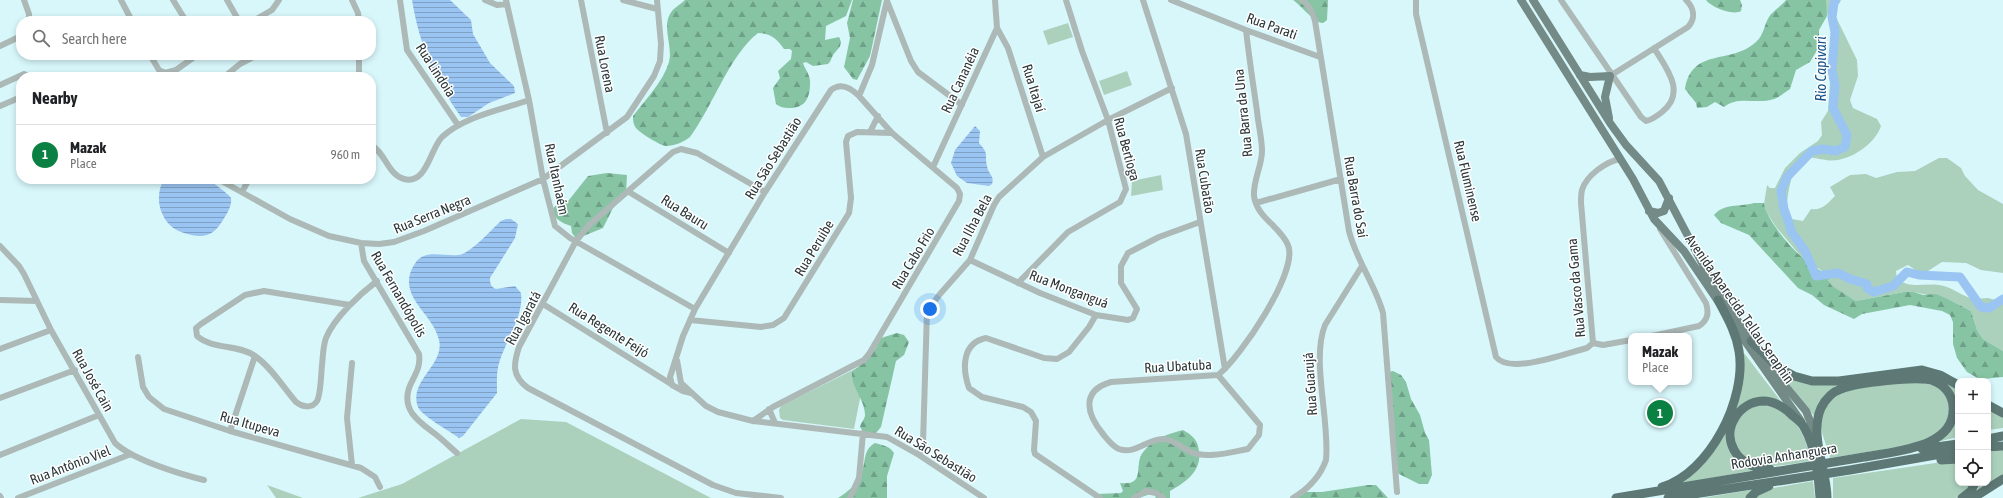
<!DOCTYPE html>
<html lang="en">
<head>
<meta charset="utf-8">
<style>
	:root { --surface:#fff; --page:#f6f6f6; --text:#202124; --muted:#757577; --line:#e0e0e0; --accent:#0b8043 }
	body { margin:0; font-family:"Asap Condensed",sans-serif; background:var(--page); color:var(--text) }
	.controls { position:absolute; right:12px; bottom:12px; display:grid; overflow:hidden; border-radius:8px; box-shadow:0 2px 6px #0003 }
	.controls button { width:36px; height:36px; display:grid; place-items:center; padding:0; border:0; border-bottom:1px solid var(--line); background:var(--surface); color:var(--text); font:20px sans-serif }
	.you { position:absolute; left:930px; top:309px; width:14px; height:14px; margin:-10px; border:3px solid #fff; border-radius:50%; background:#1a73e8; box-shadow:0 0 0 6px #1a73e833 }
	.badge { display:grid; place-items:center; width:26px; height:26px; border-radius:50%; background:var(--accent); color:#fff; font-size:13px; font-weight:700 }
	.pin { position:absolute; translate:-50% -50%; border:2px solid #fff; box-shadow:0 1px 4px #0006 }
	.popup { position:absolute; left:1628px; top:333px; width:64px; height:52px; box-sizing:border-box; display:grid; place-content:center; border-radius:8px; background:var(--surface); filter:drop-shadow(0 1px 3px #0005); font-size:13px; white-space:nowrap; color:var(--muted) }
	.popup b { font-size:15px; color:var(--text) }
	.popup::after { content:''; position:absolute; left:50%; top:100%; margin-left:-8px; border:8px solid transparent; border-top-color:var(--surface) }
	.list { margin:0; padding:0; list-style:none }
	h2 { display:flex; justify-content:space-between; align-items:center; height:52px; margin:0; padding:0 16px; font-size:17px }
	h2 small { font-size:13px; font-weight:400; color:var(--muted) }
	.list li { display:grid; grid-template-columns:26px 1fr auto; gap:12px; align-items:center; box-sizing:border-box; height:60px; padding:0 16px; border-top:1px solid var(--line) }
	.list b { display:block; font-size:15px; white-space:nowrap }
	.list p { margin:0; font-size:13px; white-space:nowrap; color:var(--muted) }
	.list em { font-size:13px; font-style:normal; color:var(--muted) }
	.icon { flex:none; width:22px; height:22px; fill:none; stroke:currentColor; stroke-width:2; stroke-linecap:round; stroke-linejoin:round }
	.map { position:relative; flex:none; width:2003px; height:498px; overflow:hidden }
	.search { position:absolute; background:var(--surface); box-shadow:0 2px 6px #0003; left:16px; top:16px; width:360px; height:44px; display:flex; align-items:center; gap:10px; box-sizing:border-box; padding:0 14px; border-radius:16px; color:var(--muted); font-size:15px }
	.panel { position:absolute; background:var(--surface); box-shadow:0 2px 6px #0003; left:16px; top:72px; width:360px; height:112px; border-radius:16px }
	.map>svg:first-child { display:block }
</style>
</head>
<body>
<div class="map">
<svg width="2003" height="498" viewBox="0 0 2003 498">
	<defs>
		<pattern id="forest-firs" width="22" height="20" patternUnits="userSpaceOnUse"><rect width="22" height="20" fill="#86c4a4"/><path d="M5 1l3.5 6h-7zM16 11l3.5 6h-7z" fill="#6ea087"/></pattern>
		<pattern id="water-rules" width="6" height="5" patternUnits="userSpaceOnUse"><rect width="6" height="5" fill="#9ac4f1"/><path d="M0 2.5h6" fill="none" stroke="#7ea0c4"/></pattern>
	</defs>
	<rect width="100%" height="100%" fill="#d8f7fb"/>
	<path fill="#abd1bd" d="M1826,0H1841L1835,6V15L1857,60L1858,76L1850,100L1853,108L1877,119L1881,126C1875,145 1846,164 1826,160C1816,159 1811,156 1801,158C1789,176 1787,197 1786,218L1803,221L1811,209C1822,211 1828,203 1835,196L1830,187L1850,175L1866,174L1876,178L1897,172L1915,171L1939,158H1947L1961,168L1965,176L1978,190L2003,204V273L1981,270L1966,263L1942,262L1928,271L1920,273L1908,265L1896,271L1897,279C1911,289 1923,283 1939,285C1950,286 1959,294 1970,298C1977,300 1981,298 1988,298C1993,299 1998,301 2003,302V351L1983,339L1977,330L1971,311L1950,300L1914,292H1904L1856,301C1847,294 1831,291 1828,279L1831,276L1804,260L1776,227L1767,213L1764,204L1767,185L1770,188H1775L1785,168L1800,153L1818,141L1822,135L1821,122L1828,111L1831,69L1836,53V36L1826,11Z
		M1068,23L1073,37L1048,45L1043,31Z
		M1127,71L1132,85L1104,95L1099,81Z
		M1161,175L1163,190L1131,196L1132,181Z
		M1744,353L1783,404L1748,403L1727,440L1755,470L1679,484L1725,428Z
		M867,363L854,429L783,420L780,418L779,410L781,406Z
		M1784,374L1836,384L1841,387L1814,416L1784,378Z
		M1937,376L1958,388V437L1937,442L1955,413Z
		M1909,381L1939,386L1950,402L1949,418L1939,433L1911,445L1830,458C1827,444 1819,432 1821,417C1825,384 1884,384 1909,381Z
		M1758,405C1790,406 1807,432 1810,461C1791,464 1768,470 1749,461C1729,451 1730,422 1747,409C1750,407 1755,406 1758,405Z
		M1988,409L2003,417V428L1988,430Z
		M521,419L566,422L711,498H358L402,484Z
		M2003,450V475L1977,491L1980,483H1988V452Z
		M1949,461L1958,463V483H1972L1963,494L1956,498H1833V478Z
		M1813,481L1815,498H1754L1773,488Z
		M267,485L303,498H276Z
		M1756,489L1746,498H1702Z"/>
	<path fill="url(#forest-firs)" d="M685,0H852L846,16L826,26L825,40L839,37C844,46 837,49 833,55C831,59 831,61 828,64L813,66L806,62L803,63C805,70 811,75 810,84C810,99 804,109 788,108C784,108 780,107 776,104L773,88L780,78L778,71L791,59L792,51L790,49H784C777,39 771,33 758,33C729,56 713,106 690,137C684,142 674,146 666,146C661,146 640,133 636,128C633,124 633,120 633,116C645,100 663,82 669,62C673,46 662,28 670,14C673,8 680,5 685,0Z
		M853,0H882L870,56L857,80L853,79L844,67L850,38L847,23Z
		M1293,0H1328L1327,20L1323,23C1315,24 1301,5 1293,0Z
		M1706,0H1740L1742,5L1741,11C1733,16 1711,7 1706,0Z
		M1786,0H1826L1827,16L1819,30V47L1810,62L1796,70L1790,89C1785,92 1780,97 1774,99C1756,105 1739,95 1724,107L1715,102L1707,107L1697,108L1696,103L1685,89C1692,47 1731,65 1756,42C1764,35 1764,25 1769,17C1770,14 1782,5 1786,0Z
		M607,173L627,175L626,194L613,208L603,228L581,237H575L572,233L571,226C562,223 556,220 552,211L554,207L569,200L588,176Z
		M1754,203H1764C1766,220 1792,249 1805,260C1813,267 1822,272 1832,276L1828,280L1832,286L1856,301L1904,292H1914L1923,295L1936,294L1950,300L1971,311L1977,330L1983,339L2003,351V377L1983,379L1981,380L1967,372L1957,358L1953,344V322L1950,315L1942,311L1910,305L1862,314L1854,319L1824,305L1812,295L1798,288L1749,235L1721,223L1714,215C1724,203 1739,207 1754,203Z
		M897,333L904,335L909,342L904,355L896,361L881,427L876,433L865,434L860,427C861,422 865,419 865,415C865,399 851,388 852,372L864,362L876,348L881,338Z
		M1393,371L1401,375L1406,382L1411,399L1420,415L1425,433L1429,440L1432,475L1428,484H1419L1395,472L1385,373Z
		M1183,430C1192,435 1198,440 1199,451C1202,471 1186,482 1170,491V498H1155L1156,497L1153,493L1139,498H1101L1097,494L1121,493L1123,491L1120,483C1148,486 1132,464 1144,451C1154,438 1168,434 1183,430Z
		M875,443C882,445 890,446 894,453L887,476V498H838C847,493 859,482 862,472C866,460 863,450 875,443Z
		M1368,485H1376L1388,498H1291L1305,492H1322Z"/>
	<path fill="url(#water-rules)" d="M412,0H450L471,20L473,34L490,63L514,86L515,93L489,103L468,117H461C434,78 420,47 412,0Z
		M975,126L980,131L979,143C990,155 984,155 987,166C988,174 995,176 992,184L989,186L967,183L957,176L951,163L955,150Z
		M164,179C172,179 201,177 207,179C211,181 230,195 231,198C232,204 229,210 226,215C215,235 206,240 184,233C177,231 169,226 165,219C157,207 157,191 164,179Z
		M506,219H511L518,224L515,238L490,278C490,284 491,287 496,289L515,286L521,293C524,315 507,339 500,360C496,371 497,382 497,393L463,436L459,438C450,431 423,417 418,407C408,381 445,365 439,340C433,312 393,295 416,262C426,249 445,257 459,255C471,253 491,230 501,221Z"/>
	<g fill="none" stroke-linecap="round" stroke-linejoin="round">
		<path stroke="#9ac4f1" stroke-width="9" d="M1836,0L1834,3L1832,17L1835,32L1832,70L1835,85L1833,108L1847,135L1845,147L1836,151L1823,149L1812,151L1787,177L1781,191L1784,209L1789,223L1791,231L1805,251L1816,276L1838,273L1850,279L1867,284V288L1874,292L1893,286L1907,272L1919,275L1960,277L1981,307L1989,308L2003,299"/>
		<path stroke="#acb9b7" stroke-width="6" d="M24,0L29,14V21
			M121,0L132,21
			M173,0L186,21
			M227,0L239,21
			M352,0L358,13L359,21
			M400,0L407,50L458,125
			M485,0L497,5L507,4
			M506,0L529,100L543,179L555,226L570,238L695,309
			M581,0L607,133
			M623,0L657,9
			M1143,0L1186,134L1225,369
			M1171,0L1246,30L1320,57
			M1302,0C1310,6 1313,12 1315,21L1349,231C1356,260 1375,284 1383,313L1397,492
			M1416,0V14L1496,357C1510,375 1567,353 1587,348L1593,343L1581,203C1581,199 1581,194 1582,190C1586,176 1606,161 1621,159
			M1561,0L1641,117L1646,121C1652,120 1657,116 1662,112C1687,92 1666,68 1654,48
			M887,1L911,61L918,72L962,105
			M253,21L272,10L279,0
			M997,28L1008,48L1043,157
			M0,46L21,36
			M150,55L159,70L165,73L176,70L197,55
			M1610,76L1688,27C1696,18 1694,8 1686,0
			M224,77L240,64L257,55
			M359,77V55
			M0,85L24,74L30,77
			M0,106L21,97
			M870,132L878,116
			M371,145C385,152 388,175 404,179C427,185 430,149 442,137C465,116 501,110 529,100
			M933,167L997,28L995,0
			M218,179L290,219L329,236L361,243L379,244L394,242L424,231L543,179L627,117L654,76L660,61L661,44L657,0
			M242,192L249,179
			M629,192L729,253
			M765,192L697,153L681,149L673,152L589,225L576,241L519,347C513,365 512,376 528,388L713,485L736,493L781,498
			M1256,203L1341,179
			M361,243L364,261L419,354C421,369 414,375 409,388C401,413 423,424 439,437C445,442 451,448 457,453
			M0,246L19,266L24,274L51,330L115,443C133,460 180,474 204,480
			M970,260L1040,293L1096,315L1128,320L1133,318L1137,309L1121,283V266L1128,253L1159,237L1200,222
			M1018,283L1068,232L1120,202L1126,189L1108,120L1082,51L1066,0
			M0,300L37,301
			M543,304L671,384
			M350,305L264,291L245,295L201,324L196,328L197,336C213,350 238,344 255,356C271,367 283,387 296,402C302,407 312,409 317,401C321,394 321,373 322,365C323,356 323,346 326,338C334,318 360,294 377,281
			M1096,315L1089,327L1069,352L1057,359L1044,358L986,338C962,343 962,368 969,388L982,397L1023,407L1031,412L1036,421L1034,450L1035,454L1100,498
			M690,320L761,327L773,325L784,318L849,213L851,198L846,142L848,136L857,132L892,133
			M1652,336L1699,326C1708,320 1709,313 1706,303L1660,229
			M1593,343L1603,345L1631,340
			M0,349L51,330
			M138,357L143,387L149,397L164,409L230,431L361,468L375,477L380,487
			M677,360L681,383L706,406L718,412L753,421L887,437L919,455L984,498
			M1218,375L1260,425L1259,435L1248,449C1231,452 1207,459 1191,452C1182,448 1173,439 1163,439C1147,439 1135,455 1119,449C1112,446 1108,440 1103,434C1087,415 1080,391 1111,382Z
			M1218,375C1240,358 1299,271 1288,245C1280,226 1257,218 1254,196C1253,180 1262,166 1262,151C1262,138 1258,124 1257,111C1253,84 1249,57 1246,30
			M691,393L683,391L672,385L670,377L683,336L695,309L765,192L831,90C841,82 851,88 859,96L872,65L887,0
			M0,398L75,370
			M769,409L775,423
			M753,421L773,407L864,360L869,354L959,201L960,194L957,188L892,133L859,96
			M230,431L255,356
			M0,455L99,415
			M919,455L923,443L927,311L940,294L970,260L994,205L999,197L1043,157L1108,120L1172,88
			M352,465L347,418L352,363
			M0,496L1,498
			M18,498L131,454
			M850,498L859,478L863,433
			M1134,498L1146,491L1156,493L1163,498
			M1293,498C1308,489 1320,477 1326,460C1330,421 1311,360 1325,325L1362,266"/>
		<path stroke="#738a86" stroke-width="8" d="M1521,0L1633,179L1654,219L1684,251L1720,304
			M1533,0L1610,123L1626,145L1659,181L1709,276L1762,358L1806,411L1816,436
			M1580,75L1590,77L1610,76L1605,97L1609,118
			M1649,211L1658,213L1664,211L1669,198
			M1733,324L1801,421"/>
		<path stroke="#5e7975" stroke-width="9" d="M1751,341L1779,368L1794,376L1812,381H1839L1922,370L1940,375L1958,385
			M1988,405L2003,413
			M1988,439L2003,436
			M1988,447L2003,446
			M1922,449L1958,444
			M1941,460L1958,459
			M1770,469C1756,469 1741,463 1734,450C1722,428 1739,402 1763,401C1774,401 1785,408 1793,416C1797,419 1803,424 1805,429C1815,446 1819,479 1820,498
			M1662,487C1710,473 1747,398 1739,351C1736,332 1727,317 1718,300
			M1616,498L1870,456
			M1668,498L1850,470L1958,451
			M1750,498L1756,492L1769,486
			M1827,498C1827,470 1809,435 1821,408C1825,400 1832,392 1841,389C1855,383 1919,375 1934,381C1944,385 1952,394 1953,406C1957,448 1895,451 1865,457
			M1962,498L1971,491L1975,483
			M1973,498L2003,479"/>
	</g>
	<g text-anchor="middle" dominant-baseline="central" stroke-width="3" stroke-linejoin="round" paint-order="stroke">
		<g font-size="14" fill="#2c383a" stroke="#fff">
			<text transform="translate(1272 26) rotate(20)">Rua Parati</text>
			<text transform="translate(605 64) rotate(79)">Rua Lorena</text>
			<text transform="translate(436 70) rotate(57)">Rua Lindoia</text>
			<text transform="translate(960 80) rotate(-65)">Rua Cananéia</text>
			<text transform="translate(1034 88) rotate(73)">Rua Itajaí</text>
			<text transform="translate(1243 113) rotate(-96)">Rua Barra da Una</text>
			<text transform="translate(1127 149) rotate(75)">Rua Bertioga</text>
			<text transform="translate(773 158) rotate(-58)">Rua São Sebastião</text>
			<text transform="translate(557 179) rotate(78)">Rua Itanhaém</text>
			<text transform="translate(1205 181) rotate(81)">Rua Cubatão</text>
			<text transform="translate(1468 181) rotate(77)">Rua Fluminense</text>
			<text transform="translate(1356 197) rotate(80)">Rua Barra do Saí</text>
			<text transform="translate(685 212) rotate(32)">Rua Bauru</text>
			<text transform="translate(432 214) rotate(-22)">Rua Serra Negra</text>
			<text transform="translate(972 225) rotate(-62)">Rua Ilha Bela</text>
			<text transform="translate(814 248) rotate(-59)">Rua Peruibe</text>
			<text transform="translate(913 258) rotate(-59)">Rua Cabo Frio</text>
			<text transform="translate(1576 288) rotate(-95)">Rua Vasco da Gama</text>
			<text transform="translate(1069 289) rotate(21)">Rua Monganguá</text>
			<text transform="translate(399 294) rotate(60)">Rua Fernandópolis</text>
			<text transform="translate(1740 309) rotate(55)">Avenida Aparecida Tellau Seraphin</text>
			<text transform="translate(523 318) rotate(-62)">Rua Igaratá</text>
			<text transform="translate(609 330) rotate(32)">Rua Regente Feijó</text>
			<text transform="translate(1178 366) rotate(-3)">Rua Ubatuba</text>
			<text transform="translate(93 380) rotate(61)">Rua José Cain</text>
			<text transform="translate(1310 384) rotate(-94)">Rua Guarujá</text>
			<text transform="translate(250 424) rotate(16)">Rua Itupeva</text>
			<text transform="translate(936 454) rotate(32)">Rua São Sebastião</text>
			<text transform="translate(1784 456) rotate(-9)">Rodovia Anhanguera</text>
			<text transform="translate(70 465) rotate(-21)">Rua Antônio Viel</text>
		</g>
		<g font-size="15" font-style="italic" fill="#175289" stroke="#fff">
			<text transform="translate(1820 69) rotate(-90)">Rio Capivari</text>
		</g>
	</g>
</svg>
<div class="controls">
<button>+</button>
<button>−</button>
<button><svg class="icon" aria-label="locate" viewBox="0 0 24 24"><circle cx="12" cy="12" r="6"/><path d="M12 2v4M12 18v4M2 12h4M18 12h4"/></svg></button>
</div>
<div class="you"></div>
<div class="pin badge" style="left:1660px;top:413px">1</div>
<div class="popup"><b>Mazak</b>Place</div>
<div class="search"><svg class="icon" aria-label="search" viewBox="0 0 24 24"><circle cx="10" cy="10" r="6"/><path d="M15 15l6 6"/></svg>Search here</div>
<section class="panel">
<h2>Nearby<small></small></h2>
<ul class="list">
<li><span class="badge">1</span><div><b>Mazak</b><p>Place</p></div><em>960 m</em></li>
</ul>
</section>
</div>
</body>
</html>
